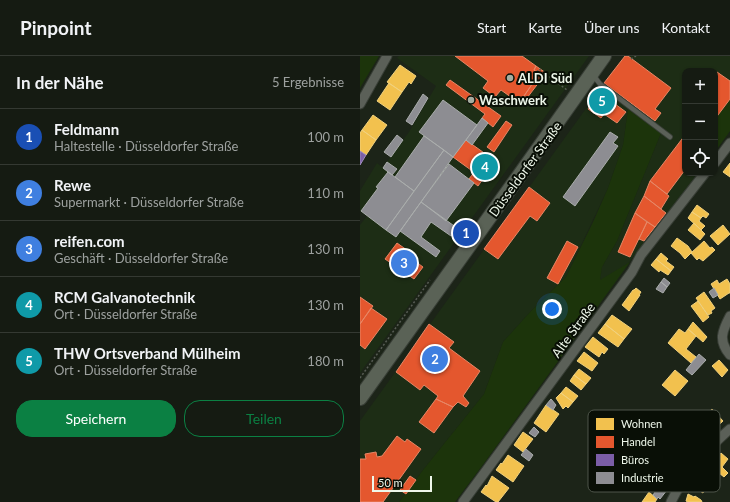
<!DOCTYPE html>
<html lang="de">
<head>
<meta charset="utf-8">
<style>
	:root { --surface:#151b12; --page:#1e241b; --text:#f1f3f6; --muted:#9da19f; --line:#343932; --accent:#0b8043 }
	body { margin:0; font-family:Lato,sans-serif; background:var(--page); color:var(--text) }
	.controls { position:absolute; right:12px; top:12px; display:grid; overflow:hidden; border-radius:8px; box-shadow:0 1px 3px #0004 }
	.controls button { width:36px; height:36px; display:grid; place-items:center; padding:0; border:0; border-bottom:1px solid var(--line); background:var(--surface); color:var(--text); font:20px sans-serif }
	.scale { position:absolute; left:12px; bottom:10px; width:60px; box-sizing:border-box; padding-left:4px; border:2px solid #eef7ea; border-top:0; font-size:11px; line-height:14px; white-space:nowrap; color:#eef7ea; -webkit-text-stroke:3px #090f06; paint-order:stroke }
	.you { position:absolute; left:192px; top:253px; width:14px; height:14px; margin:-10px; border:3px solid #fff; border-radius:50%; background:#1a73e8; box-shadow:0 0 0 6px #1a73e833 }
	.badge { display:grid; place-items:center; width:26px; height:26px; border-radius:50%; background:var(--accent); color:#fff; font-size:13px; font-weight:700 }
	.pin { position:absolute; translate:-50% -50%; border:2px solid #fff; box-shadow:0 1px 4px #0006 }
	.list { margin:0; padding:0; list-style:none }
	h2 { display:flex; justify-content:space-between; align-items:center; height:52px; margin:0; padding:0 16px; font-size:17px }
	h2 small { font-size:13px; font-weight:400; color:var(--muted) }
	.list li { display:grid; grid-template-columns:26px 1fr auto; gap:12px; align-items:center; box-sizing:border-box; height:56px; padding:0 16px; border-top:1px solid var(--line) }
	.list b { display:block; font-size:15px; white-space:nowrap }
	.list p { margin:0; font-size:13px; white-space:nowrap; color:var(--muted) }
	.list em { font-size:13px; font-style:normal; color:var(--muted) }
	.actions { display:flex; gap:8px; padding:12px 16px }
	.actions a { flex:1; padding:9px 0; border:1px solid var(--accent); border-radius:16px; text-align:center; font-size:14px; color:var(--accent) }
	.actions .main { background:var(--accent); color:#fff }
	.icon { flex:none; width:22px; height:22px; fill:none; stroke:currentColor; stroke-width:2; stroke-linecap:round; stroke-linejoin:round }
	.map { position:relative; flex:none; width:370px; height:446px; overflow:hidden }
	header { display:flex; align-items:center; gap:24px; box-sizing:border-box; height:56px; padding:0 20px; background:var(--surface); border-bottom:1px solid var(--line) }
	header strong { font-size:19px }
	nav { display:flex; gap:22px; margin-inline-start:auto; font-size:14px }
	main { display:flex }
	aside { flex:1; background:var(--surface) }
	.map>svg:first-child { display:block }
</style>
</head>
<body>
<header>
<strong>Pinpoint</strong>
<nav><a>Start</a><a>Karte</a><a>Über uns</a><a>Kontakt</a></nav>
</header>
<main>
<aside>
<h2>In der Nähe<small>5 Ergebnisse</small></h2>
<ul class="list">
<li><span class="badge" style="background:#1a4fb4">1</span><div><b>Feldmann</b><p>Haltestelle · Düsseldorfer Straße</p></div><em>100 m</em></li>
<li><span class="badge" style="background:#3f7fe0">2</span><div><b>Rewe</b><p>Supermarkt · Düsseldorfer Straße</p></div><em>110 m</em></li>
<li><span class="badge" style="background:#3f7fe0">3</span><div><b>reifen.com</b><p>Geschäft · Düsseldorfer Straße</p></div><em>130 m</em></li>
<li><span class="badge" style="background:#0f9aa8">4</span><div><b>RCM Galvanotechnik</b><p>Ort · Düsseldorfer Straße</p></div><em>130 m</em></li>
<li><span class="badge" style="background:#0f9aa8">5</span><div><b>THW Ortsverband Mülheim</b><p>Ort · Düsseldorfer Straße</p></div><em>180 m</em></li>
</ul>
<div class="actions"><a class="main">Speichern</a><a>Teilen</a></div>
</aside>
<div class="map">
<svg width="370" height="446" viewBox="0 0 370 446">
	<rect width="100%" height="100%" fill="#1c2418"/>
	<path fill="#1d2d15" d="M39,0H229L0,317V169L7,160L0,155V135L17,107L23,112L27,106L49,76L76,30L37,2Z
		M264,0H370V75L355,95V15H325V117H338L233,253L236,246L242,211L257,185L301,77L268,53L263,89L248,132L206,221L171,255L143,286L124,338L63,414L39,446H0V365Z"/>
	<path fill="#1c340b" d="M0,0H19L0,32Z
		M370,43V75L357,93L355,91V63Z
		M268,53L301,77L257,185L242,211L240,224L270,206L122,410L95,446H39L63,414L124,338L143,286L171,255L206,221L233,166L248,132L263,89Z"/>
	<path fill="#f2c14e" stroke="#f1d17d" d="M40,9L56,20L51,28L49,26L42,36L27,26Z
		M29,27L42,36L30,54L17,45Z
		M13,59L27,69L16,84L2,74Z
		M2,74L16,84L6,99L0,95V77Z
		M370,107V121L363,116Z
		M337,149L349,158L346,162L343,160L341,162L332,156Z
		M332,156L341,162L339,165L345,170L341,174L328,162Z
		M334,167L345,178L340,184L328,174Z
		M363,169L370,178L358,189L350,180Z
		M317,182L328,190L332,196L325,203L320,197L311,190Z
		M344,185L350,192L352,191L355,194L343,205L339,202L337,204L331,197Z
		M301,197L308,203L306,205L314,211L311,215L296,203Z
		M296,203L311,215L308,219L300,214L299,216L291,209Z
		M367,223L370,228V237H369L360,243L351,228L357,224L359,228Z
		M276,232L281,236L279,239H280L269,255L262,249L273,234H274Z
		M344,236L355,252L351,255L352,257L348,259L336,242Z
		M338,245L349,261L343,266L331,250Z
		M252,259L272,273L264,283L245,268Z
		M333,266L347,281L343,286L328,273Z
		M245,268L264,283L258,291L238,277Z
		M319,273L325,277L328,273L336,280L326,293L336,301L331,307L308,287Z
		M233,281L248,293L244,298L242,296L239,301L225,291Z
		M224,296L238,307L232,315L217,305Z
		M359,304L368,314L362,321L352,310Z
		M219,313L231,322L226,328L214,319Z
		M315,314L328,325L315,340L302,329Z
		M214,319L226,328L221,334L210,325Z
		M206,331L218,340L213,346L201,337Z
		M201,337L213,346L208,352L206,350L203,353L196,342Z
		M186,349L199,358L186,376L174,367Z
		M352,353L363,365L348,379L337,367Z
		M163,376L173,383L163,396L154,389Z
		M361,397L368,403L362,411L368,417L364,421L349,409Z
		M148,399L164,410L153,426L136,414L141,407L142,408Z
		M343,418L351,423L343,437L334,431Z
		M132,420L149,432L138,446H136L121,436L126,429L127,430Z
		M289,436L297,443L295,446H282Z
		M328,438L334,441L335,440L341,444L342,446H328L326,445Z"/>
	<path fill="#e4572e" stroke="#e78766" d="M95,0H162L176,10L174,14L179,18L164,40L167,42L162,49L141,34L135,41L123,32L128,25Z
		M265,0H268L311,32L295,53L301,57L295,65L244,27Z
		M176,10L186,17L167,42L164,40L179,18L174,14Z
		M357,16L370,25V43L355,63V19Z
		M90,24L141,60L133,71L122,62L125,58L86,29Z
		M240,37L266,56L257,67L244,58L241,62L228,53Z
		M146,65L152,69L134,96L127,91Z
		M325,79V114L307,138L290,125Z
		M106,84L127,99L115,117L93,101Z
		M127,99L135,106L118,130L109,123Z
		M290,125L309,140L301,153L284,140Z
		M169,131L190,147L177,165L170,160L138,203L124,193Z
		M284,140L306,157L295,171L275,157Z
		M275,157L287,166L270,201L258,196Z
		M287,166L295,171L284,185L279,183Z
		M207,185L218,191L198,228L187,222Z
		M37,187L54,199L51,202L63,211L54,223L25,203Z
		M0,241L13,250L0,268Z
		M11,252L27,263L5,293L0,289V268Z
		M69,268L94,286L89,292L120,315L103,340L109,347L106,351L98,346L93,351L76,343L78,340L64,329L60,334L36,316Z
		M76,343L93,351L74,377L59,366Z
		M37,380L45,386L47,383L61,393L23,446H0V403H6L5,398L16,396L17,401L22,400Z
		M50,420L56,424L46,438L40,434Z"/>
	<path fill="#7b5ea7" stroke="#9e8cbb" d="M0,95L6,99L0,109Z"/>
	<path fill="#8d8d92" stroke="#aaadac" d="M63,38L68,42L52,69L46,65Z
		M83,44L117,69L93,101L59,76Z
		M122,62L128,67L112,89L106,84Z
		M250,76L258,81L253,87L258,90L215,150L203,141Z
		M37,79L43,84L31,101L24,96Z
		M64,80L84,94L54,135L35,121Z
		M84,94L93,101L36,181L26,174Z
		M27,106L37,113L32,119L23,112Z
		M89,108L114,127L86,165L61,146Z
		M28,116L54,135L26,174L1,155L18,132L16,131Z
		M61,146L97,172L91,180L71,166L61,181L80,195L76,201L40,175Z
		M304,222L310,227L307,231L301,226Z
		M301,226L307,231L303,237L296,233Z
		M354,232L358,239L353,242L349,236Z
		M339,298L346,304L332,319L326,314Z
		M191,343L196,349L193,354L186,349Z
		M174,371L179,376L175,381L169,377Z
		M166,393L173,399L169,405L161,399Z
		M300,429L307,434L300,443L298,441L297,443L293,439Z"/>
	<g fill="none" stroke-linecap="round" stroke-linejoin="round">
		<g stroke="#383e36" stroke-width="6">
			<path id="lane" d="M233,19L240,28L310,81"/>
		</g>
		<g stroke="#383e36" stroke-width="11">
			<path id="street" d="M0,48L27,0
				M355,107L370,87
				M370,260C362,275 358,285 370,299
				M103,446L272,216L281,199L345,117
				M311,446C325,417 346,394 370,373"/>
		</g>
		<g stroke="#383e36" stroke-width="16">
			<path id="primary" d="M0,342L159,120L244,0"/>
		</g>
		<path stroke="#575c54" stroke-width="1.5" stroke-dasharray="2 2" stroke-linecap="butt" d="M271,3L276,0
			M177,16L179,13L207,34
			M0,322L70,224"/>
		<use href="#lane" stroke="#5b6058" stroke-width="4.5"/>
		<use href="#street" stroke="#5b6058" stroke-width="9"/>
		<use href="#primary" stroke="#5a6256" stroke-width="14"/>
	</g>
	<g fill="#a4ada0" stroke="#090f06" stroke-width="1.5">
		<circle cx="150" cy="22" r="4"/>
		<circle cx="111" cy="44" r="4"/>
	</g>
	<g text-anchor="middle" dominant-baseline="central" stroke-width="4" stroke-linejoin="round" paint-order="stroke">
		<g font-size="13" font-weight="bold" fill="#eef7ea" stroke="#090f06" text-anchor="start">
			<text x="158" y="22">ALDI Süd</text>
			<text x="119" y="44">Waschwerk</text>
		</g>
		<g font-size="13" fill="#eef7ea" stroke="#090f06">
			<text transform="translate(165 113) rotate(-54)">Düsseldorfer Straße</text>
			<text transform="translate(213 274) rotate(-54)">Alte Straße</text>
		</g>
	</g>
	<rect x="228" y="354" width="132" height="82" rx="6" fill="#090f06" stroke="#4e554a" stroke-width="1"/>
	<rect x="236" y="362" width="18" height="12" fill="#f2c14e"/>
	<rect x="236" y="380" width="18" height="12" fill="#e4572e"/>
	<rect x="236" y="398" width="18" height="12" fill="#7b5ea7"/>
	<rect x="236" y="416" width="18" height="12" fill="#8d8d92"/>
	<g font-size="11" fill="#eef7ea">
		<text x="261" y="372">Wohnen</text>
		<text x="261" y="390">Handel</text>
		<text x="261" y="408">Büros</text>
		<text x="261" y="426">Industrie</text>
	</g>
</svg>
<div class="controls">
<button>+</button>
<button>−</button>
<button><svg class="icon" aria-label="locate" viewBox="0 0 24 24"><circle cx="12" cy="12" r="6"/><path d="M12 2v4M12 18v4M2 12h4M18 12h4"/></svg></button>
</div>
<div class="scale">50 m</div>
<div class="you"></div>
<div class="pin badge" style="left:106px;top:177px;background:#1a4fb4">1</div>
<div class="pin badge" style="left:75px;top:303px;background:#3f7fe0">2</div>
<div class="pin badge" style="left:44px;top:207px;background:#3f7fe0">3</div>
<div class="pin badge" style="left:125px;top:111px;background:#0f9aa8">4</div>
<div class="pin badge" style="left:242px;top:45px;background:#0f9aa8">5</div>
</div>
</main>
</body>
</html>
